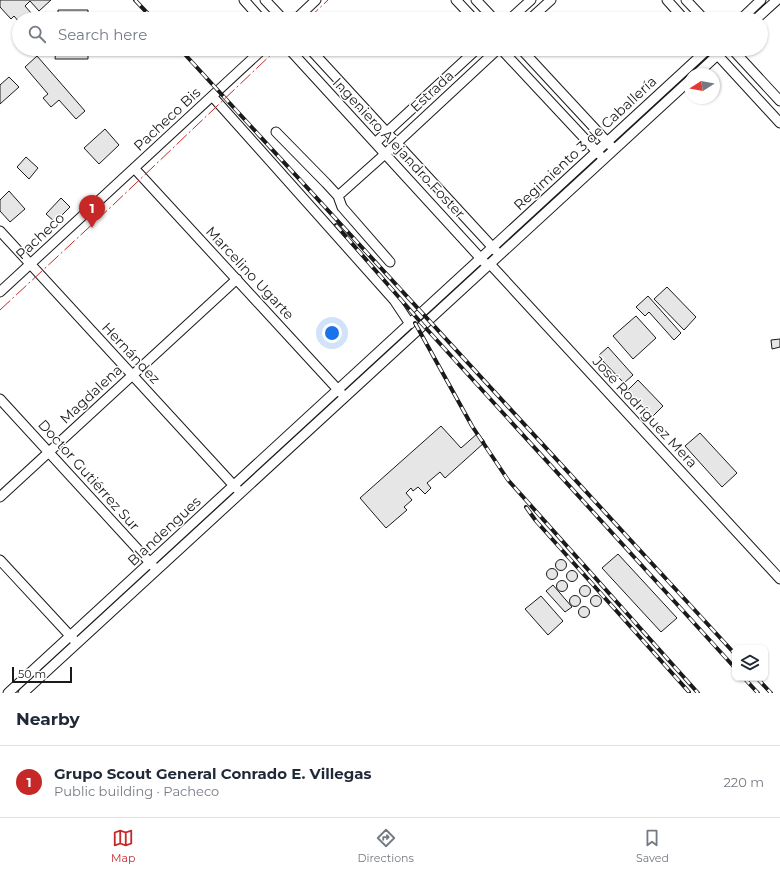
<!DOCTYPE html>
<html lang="en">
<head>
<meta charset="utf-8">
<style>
	:root { --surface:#fff; --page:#f6f6f7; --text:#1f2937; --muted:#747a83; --line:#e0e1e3; --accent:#c62828 }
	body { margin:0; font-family:Montserrat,sans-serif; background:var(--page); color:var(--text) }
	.controls { position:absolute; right:12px; bottom:12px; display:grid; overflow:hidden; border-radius:8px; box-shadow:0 1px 3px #0004 }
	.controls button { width:36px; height:36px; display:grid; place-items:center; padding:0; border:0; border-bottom:1px solid var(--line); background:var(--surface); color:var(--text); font:20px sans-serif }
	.compass { position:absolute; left:684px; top:68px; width:36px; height:36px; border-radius:50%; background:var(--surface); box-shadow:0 1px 3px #0004; rotate:259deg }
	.scale { position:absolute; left:12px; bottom:10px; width:60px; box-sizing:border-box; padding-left:4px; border:2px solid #1a1a1a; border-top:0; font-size:11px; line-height:14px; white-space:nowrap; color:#1a1a1a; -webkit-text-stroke:3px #fff; paint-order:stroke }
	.you { position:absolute; left:332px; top:333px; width:14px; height:14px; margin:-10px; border:3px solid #fff; border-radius:50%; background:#1a73e8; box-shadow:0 0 0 6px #1a73e833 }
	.badge { display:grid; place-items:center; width:26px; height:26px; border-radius:50%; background:var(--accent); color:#fff; font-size:13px; font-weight:700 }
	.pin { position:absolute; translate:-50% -33px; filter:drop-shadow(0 1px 2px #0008) }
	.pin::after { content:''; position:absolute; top:21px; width:14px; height:12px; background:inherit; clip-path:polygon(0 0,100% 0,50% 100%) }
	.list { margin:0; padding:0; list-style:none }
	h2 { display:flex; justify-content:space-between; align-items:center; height:52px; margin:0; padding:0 16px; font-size:17px }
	h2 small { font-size:13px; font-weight:400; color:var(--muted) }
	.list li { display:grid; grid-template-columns:26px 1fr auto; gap:12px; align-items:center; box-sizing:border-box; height:72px; padding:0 16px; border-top:1px solid var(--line) }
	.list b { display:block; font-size:15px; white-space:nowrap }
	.list p { margin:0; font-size:13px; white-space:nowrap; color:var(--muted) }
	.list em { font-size:13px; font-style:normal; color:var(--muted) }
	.icon { flex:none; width:22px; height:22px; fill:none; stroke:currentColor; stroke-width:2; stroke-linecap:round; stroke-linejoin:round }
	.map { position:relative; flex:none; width:780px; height:693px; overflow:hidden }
	.search { position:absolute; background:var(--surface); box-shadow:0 1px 3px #0004; left:12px; right:12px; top:12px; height:44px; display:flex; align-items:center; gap:10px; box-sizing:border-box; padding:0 14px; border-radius:22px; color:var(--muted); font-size:15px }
	.sheet { height:124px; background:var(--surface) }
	nav { display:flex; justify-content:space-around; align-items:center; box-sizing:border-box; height:56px; border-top:1px solid var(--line); background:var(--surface); font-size:11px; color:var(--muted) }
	nav a { display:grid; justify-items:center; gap:2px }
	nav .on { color:var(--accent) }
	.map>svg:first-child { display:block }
</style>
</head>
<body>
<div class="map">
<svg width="780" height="693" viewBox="0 0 780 693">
	<rect width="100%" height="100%" fill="#fff"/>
	<path fill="#e6e6e6" stroke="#1a1a1a" d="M0,0H51L39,11L30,1L25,6L32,14L27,19H19V22L14,16L11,19L0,7Z
		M58,10H88V19H50V16H58Z
		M56,49H88V59H55Z
		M37,56L85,111L76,119L59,100L51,107L43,98L48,94L25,67Z
		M9,77L19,87L0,104V85Z
		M105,129L119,145L99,164L84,148Z
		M26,157L38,168L29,179L17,167Z
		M9,191L25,209L10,222L0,211V200Z
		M61,198L70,207L55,222L46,214Z
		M667,287L696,317L684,330L654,299Z
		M648,296L681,333L674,340L649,312L645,316L636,307Z
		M636,316L656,338L633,359L613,336Z
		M780,339V347L772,349L771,340Z
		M608,347L633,375L624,383L598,356Z
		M638,380L663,406L652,417L627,391Z
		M441,426L461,448L478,433L485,442L445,478L440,472L427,483L431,488L425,494L418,487L413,491L411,488L406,493L412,500L404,507L407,510L386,528L360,498Z
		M700,433L737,473L722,487L685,446Z
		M618,554L677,618L661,632L602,568Z
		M555.5 565a5.5 5.5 0 1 1 11 0a5.5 5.5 0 1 1-11 0Z
		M546.5 574a5.5 5.5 0 1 1 11 0a5.5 5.5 0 1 1-11 0Z
		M566.5 576a5.5 5.5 0 1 1 11 0a5.5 5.5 0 1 1-11 0Z
		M556.5 586a5.5 5.5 0 1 1 11 0a5.5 5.5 0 1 1-11 0Z
		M553,585L572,607L565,612L546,591Z
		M579.5 591a5.5 5.5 0 1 1 11 0a5.5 5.5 0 1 1-11 0Z
		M569.5 601a5.5 5.5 0 1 1 11 0a5.5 5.5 0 1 1-11 0Z
		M590.5 601a5.5 5.5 0 1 1 11 0a5.5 5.5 0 1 1-11 0Z
		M541,596L563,621L548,635L525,609Z
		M578.5 612a5.5 5.5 0 1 1 11 0a5.5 5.5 0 1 1-11 0Z"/>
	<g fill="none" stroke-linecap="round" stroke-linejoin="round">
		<g stroke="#1a1a1a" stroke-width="11">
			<path id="minor" d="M244,0L261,19
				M265,0L283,19
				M456,0L474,19
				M476,0L494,19
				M667,0L684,19
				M686,0L704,19
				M296,19L316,0
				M510,19L531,0
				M530,19L551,0
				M741,19L761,0
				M756,19L777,0
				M289,49L484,262
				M310,49L496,251
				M501,49L600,155
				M521,49L611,146
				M712,49L780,123
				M732,49L780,101
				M697,74L724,49
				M212,96L394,300L410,324
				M276,132L326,183L338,196L342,207L390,262
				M375,143L477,49
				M134,168L341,393
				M338,196L385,154L498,49
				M0,231L237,489
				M490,264L780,579
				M0,292L263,49
				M0,399L153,566
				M0,497L237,279
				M0,560L74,640
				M8,693L708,49
				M23,693L690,80"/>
		</g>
		<use href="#minor" stroke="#fff" stroke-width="9"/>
		<g stroke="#1a1a1a" stroke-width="4">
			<path id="rail" d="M135,0L153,19
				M180,49L735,654
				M336,225L423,325L735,668
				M415,323L472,426L508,480L698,693
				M526,507L536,521L689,692
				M744,678L758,693
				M757,678L771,693"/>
		</g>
		<use href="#rail" stroke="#fff" stroke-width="2.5" stroke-dasharray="8" stroke-linecap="butt"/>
		<path stroke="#c62828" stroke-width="1" stroke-dasharray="14 3 2 3" stroke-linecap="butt" d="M308,19L328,0
			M0,310L113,205L277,49"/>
	</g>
	<g text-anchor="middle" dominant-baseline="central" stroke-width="3" stroke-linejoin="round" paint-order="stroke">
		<g font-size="14" fill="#1a1a1a" stroke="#fff">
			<text transform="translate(432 91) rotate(-43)">Estrada</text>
			<text transform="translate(167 119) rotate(-43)">Pacheco Bis</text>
			<text transform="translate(585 143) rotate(-43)">Regimiento 3 de Caballería</text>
			<text transform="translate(399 148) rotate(47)">Ingeniero Alejandro Foster</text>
			<text transform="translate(40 236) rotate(-43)">Pacheco</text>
			<text transform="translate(250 273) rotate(47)">Marcelino Ugarte</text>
			<text transform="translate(131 353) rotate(47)">Hernández</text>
			<text transform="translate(91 394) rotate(-43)">Magdalena</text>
			<text transform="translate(645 412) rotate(47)">José Rodríguez Mera</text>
			<text transform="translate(89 475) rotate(48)">Doctor Gutiérrez Sur</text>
			<text transform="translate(164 531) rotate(-43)">Blandengues</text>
		</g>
	</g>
</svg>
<div class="controls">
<button><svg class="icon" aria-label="layers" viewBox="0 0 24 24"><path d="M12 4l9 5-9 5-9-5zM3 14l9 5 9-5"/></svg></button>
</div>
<svg class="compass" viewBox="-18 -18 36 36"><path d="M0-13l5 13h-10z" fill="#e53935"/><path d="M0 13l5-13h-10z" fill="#747a83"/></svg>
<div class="scale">50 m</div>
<div class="you"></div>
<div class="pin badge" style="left:92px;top:228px">1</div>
<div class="search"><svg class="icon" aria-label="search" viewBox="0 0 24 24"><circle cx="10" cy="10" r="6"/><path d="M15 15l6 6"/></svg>Search here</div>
</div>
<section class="sheet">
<h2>Nearby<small></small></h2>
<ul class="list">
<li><span class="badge">1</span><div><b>Grupo Scout General Conrado E. Villegas</b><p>Public building · Pacheco</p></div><em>220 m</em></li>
</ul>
</section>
<nav>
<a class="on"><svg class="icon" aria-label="map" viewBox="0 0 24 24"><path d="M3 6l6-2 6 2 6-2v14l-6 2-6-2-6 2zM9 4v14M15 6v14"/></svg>Map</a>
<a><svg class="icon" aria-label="directions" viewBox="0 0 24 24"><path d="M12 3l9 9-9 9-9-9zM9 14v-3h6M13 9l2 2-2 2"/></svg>Directions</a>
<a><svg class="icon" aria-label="saved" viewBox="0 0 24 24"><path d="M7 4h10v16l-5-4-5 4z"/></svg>Saved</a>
</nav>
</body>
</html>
